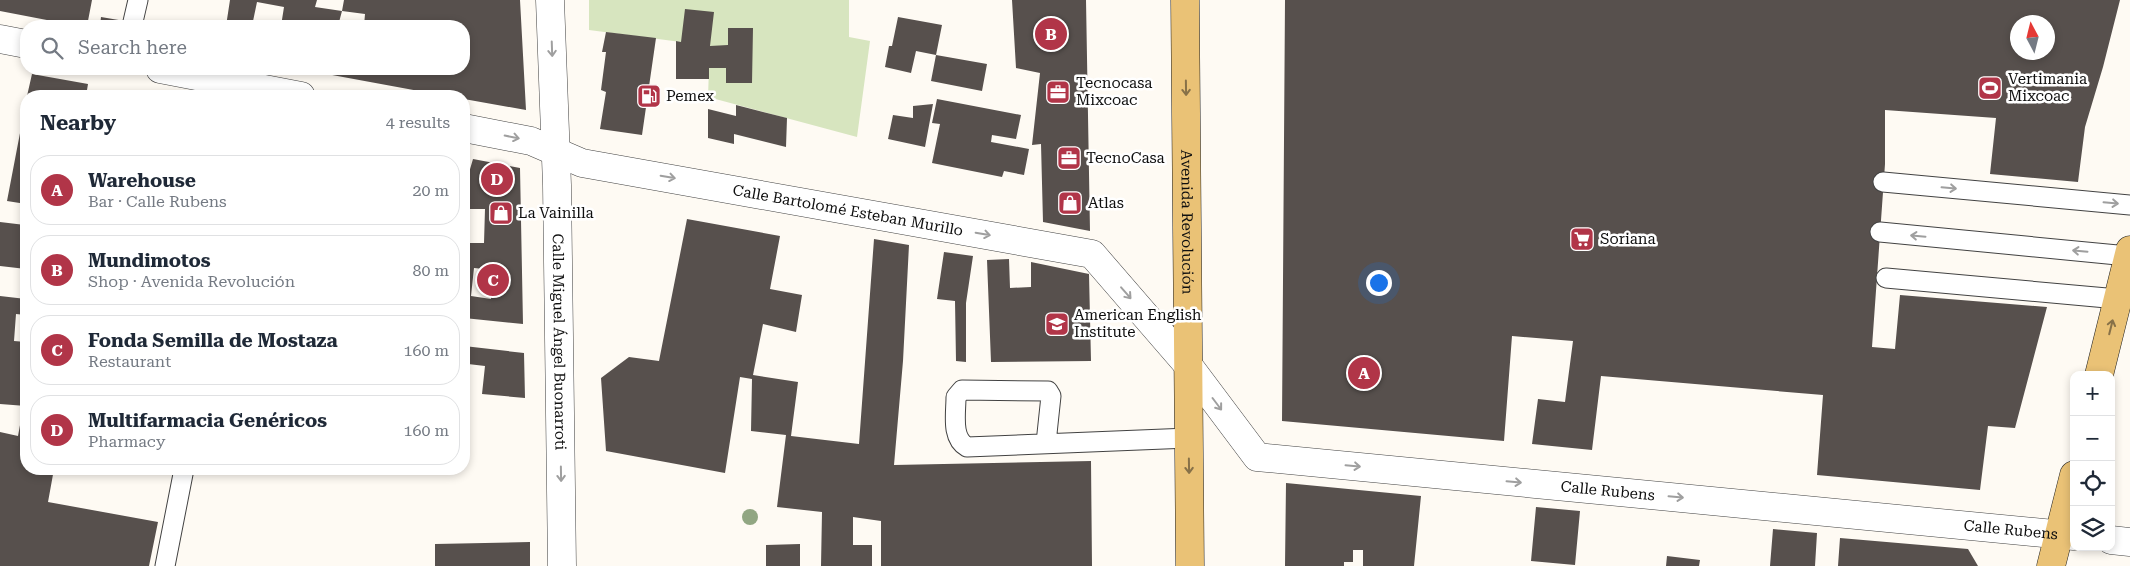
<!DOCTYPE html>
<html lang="en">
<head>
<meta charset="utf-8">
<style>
	:root { --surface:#fff; --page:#f2f2f3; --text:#1f2937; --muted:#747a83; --line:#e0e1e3; --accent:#b13548 }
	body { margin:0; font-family:"Roboto Serif",serif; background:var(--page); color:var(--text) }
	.controls { position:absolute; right:15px; bottom:15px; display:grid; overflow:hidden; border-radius:10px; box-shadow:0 2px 8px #0003 }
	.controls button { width:45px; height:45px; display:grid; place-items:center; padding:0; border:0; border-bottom:1px solid var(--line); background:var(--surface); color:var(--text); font:25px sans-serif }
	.compass { position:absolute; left:2010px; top:15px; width:45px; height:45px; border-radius:50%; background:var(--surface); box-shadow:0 2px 8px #0003; rotate:353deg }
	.you { position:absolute; left:1378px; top:282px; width:18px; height:18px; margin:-12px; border:4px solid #fff; border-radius:50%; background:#1a73e8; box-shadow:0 0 0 8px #1a73e833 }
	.badge { display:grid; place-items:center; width:32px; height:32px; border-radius:50%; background:var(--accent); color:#fff; font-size:16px; font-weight:700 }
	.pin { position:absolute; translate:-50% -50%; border:2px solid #fff; box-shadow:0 1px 5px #0006 }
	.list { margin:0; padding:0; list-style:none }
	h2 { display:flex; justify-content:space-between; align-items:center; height:65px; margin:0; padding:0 20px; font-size:21px }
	h2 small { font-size:16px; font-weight:400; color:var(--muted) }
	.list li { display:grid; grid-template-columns:32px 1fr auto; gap:15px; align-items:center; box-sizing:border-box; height:70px; margin:0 10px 10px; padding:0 10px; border:1px solid var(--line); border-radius:20px }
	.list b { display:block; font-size:19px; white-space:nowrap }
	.list p { margin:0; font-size:16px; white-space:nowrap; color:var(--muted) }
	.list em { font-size:16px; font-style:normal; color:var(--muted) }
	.icon { flex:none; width:28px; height:28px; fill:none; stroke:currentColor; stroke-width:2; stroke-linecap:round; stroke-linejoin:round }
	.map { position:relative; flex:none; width:2130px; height:566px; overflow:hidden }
	.search { position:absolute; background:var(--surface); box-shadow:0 2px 8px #0003; left:20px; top:20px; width:450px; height:55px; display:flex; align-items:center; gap:12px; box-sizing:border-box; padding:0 18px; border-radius:20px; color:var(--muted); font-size:19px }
	.panel { position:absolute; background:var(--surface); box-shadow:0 2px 8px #0003; left:20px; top:90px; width:450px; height:385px; border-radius:20px }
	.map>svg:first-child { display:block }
</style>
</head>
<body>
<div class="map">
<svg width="2130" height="566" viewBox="0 0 2130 566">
	<rect width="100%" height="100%" fill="#fefaf3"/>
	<path fill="#d7e5bf" d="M589,0H849V37L870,41L857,137L708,97L709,68L681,42L589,30Z"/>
	<path fill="#57504d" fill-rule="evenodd" d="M0,0H92L87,26H78L0,11Z
		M230,0H317L315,7L342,11L344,0H520L526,110L464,99V96H446L305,70L464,69V26H364L365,14L342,11L338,26H281L284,7L257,2L252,26H226Z
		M1012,0H1086L1090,231L1043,222L1041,144L1032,145L1040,73L1016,68Z
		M1285,0H2120L2103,67L2085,127L2078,182L1990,174L1996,118L1885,110V164L1872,347L1895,349L1900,295L2047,307L2015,428L1988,426L1980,490L1817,475L1823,395L1601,376L1592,450L1532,444L1538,399L1565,402L1573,341L1512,336L1504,441L1282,421ZM2018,22H2048V52H2018Z
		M685,9L714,12L710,46L728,45V28H753L752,83H726V68H709V79H676V41L681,42Z
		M101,17L148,25V26H100Z
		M898,17L942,25L936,55L916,51L911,73L885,67L889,46H892Z
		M606,32L656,38L642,135L600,129L606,92L601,90L606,52H602Z
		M936,55L987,64L982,91L931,81Z
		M32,74L88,84L86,96H27Z
		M937,99L1021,115L1016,139L992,135L991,142L1029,149L1024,175L1004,171L1002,177L932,163L940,124L932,123Z
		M933,104L925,147L888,139L893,115L913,118V106Z
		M736,105L787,118L786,147L734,134V144L708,138V109L736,116Z
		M25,107H26V204L7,201Z
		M473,159L520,168L523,324L464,318V243H484L485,209H464V175L468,176ZM474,268L494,270L491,299L471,296Z
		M687,219L780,236L770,289L802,295L796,332L763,324L753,375L798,382L791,436L859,444L874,239L909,245L903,361L894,465L1091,461L1092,566H881V521L853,517V545H872V566H821L822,512L777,507L786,435L751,431L752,379L740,377L725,473L606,451L601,378L629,357L659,361Z
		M0,222L25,225L22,247H26V269L0,266Z
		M944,252L973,256L966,303V362L956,361L955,301L937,299Z
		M1009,259L1010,288L1031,287V262L1089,274L1091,361L991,362L987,260Z
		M0,296L26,299V315L16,314L14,341L26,342V406L0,404Z
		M464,346L524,353L525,398L482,394L485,366L468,364L464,389Z
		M22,414L26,415V469H54L48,502L158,522L149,566H0V432L18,436Z
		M1286,483L1421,496L1414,566H1363V550H1353V562H1344V566H1285Z
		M1536,507L1580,511L1575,565L1531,561Z
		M1773,529L1817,533L1815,566H1770Z
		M1840,538L1968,549L1978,566H1838Z
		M530,542V566H435V544Z
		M800,544V566H766V545Z
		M1667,556L1700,560L1699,566H1666Z"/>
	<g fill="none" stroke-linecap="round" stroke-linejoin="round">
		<g stroke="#424242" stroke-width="21">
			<path id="service" d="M132,26L138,0
				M1883,182L2130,205
				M1880,232L2128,256
				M1886,278L2118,299
				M1046,443L1051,396L1048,391L962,390L956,397C956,414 951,438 967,447L1189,438
				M165,566L184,469"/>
		</g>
		<g stroke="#424242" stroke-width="29">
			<g id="minor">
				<path id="s1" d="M550,0L557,185L562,566"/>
				<path d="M0,39L26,44"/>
				<path d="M160,69L301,96"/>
				<path id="s2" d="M464,128L531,141L582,163L1092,254L1188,365L1257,457L2074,536"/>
				<path d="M2111,540L2130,542"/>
			</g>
		</g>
		<g stroke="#202020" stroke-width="29">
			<g id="primary">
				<path id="s3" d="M1185,0L1190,566"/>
				<path d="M2099,375L2130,250"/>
				<path d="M2051,566L2074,475"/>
			</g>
		</g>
		<use href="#service" stroke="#fff" stroke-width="19"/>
		<use href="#minor" stroke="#fff" stroke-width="28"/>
		<use href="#primary" stroke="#eac276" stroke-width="28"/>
	</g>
	<circle fill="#91a682" cx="750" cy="517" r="8"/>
	<defs><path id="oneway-shaft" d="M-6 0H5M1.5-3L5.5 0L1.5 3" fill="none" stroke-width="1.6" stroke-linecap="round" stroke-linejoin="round" transform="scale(1.25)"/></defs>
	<g stroke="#9f9f9f">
		<use href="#oneway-shaft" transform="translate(552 49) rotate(88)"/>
		<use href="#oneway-shaft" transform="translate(512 137) rotate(11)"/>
		<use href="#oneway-shaft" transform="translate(668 177) rotate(10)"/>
		<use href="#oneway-shaft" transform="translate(1949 188) rotate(5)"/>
		<use href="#oneway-shaft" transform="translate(2111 203) rotate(5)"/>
		<use href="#oneway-shaft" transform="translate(983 234) rotate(10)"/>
		<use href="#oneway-shaft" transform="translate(1918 236) rotate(-175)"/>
		<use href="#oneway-shaft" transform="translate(2080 251) rotate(-175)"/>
		<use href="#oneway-shaft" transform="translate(1126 293) rotate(49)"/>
		<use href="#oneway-shaft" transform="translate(1217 404) rotate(53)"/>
		<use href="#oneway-shaft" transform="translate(1353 466) rotate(5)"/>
		<use href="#oneway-shaft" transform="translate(561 474) rotate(89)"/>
		<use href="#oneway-shaft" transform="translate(1514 482) rotate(5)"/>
		<use href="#oneway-shaft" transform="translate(1676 497) rotate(5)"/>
	</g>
	<g stroke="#877148">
		<use href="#oneway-shaft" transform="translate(1186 88) rotate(89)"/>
		<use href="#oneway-shaft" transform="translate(2111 327) rotate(-76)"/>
		<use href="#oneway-shaft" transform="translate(1189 466) rotate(89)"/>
	</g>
	<defs>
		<g id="stadium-square" transform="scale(1.25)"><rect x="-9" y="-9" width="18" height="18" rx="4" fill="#b13548" stroke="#fff"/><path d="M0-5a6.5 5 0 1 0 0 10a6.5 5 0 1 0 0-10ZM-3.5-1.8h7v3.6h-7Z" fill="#fff"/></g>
		<g id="office-square" transform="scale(1.25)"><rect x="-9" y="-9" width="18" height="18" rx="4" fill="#b13548" stroke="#fff"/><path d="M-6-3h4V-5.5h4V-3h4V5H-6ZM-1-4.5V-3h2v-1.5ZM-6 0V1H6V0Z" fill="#fff"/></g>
		<g id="fuel-square" transform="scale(1.25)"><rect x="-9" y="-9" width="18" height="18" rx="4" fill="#b13548" stroke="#fff"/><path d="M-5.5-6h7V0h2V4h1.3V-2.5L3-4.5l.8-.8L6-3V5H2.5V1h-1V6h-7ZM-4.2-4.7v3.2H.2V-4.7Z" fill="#fff"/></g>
		<g id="shop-square" transform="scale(1.25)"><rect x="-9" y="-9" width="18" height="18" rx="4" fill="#b13548" stroke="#fff"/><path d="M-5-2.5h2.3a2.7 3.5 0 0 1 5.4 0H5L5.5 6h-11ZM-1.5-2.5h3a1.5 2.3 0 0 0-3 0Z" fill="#fff"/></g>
		<g id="supermarket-square" transform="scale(1.25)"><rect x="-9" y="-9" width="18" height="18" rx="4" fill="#b13548" stroke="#fff"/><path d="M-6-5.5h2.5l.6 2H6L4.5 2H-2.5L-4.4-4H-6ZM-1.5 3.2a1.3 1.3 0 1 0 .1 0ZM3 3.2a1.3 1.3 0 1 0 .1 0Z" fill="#fff"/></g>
		<g id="school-square" transform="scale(1.25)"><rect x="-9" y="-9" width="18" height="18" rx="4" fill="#b13548" stroke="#fff"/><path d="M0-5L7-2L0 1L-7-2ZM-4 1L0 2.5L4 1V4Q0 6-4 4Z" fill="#fff"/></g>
	</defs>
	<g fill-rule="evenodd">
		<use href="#stadium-square" x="1990" y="88"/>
		<use href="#office-square" x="1058" y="92"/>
		<use href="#fuel-square" x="649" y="96"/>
		<use href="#office-square" x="1069" y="158"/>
		<use href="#shop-square" x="1070" y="203"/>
		<use href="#shop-square" x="501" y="213"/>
		<use href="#supermarket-square" x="1582" y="239"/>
		<use href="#school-square" x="1057" y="324"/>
	</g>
	<g text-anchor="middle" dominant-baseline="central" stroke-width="5" stroke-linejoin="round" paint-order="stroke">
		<g font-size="15" fill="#0f0f0f" stroke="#fff" text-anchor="start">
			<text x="2008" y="79">Vertimania<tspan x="2008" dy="17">Mixcoac</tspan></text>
			<text x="1076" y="83">Tecnocasa<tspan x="1076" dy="17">Mixcoac</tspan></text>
			<text x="666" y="96">Pemex</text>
			<text x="1086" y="158">TecnoCasa</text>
			<text x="1088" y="203">Atlas</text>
			<text x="518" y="213">La Vainilla</text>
			<text x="1600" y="239">Soriana</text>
			<text x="1074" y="315">American English<tspan x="1074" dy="17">Institute</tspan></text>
		</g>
		<g font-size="15" fill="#0f0f0f" stroke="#fff">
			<text stroke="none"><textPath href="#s2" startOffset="394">Calle Bartolomé Esteban Murillo</textPath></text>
			<text stroke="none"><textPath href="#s3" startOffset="222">Avenida Revolución</textPath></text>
			<text stroke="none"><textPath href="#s1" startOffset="342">Calle Miguel Ángel Buonarroti</textPath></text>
			<text stroke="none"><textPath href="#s2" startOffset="1256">Calle Rubens</textPath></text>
			<text stroke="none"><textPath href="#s2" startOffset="1661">Calle Rubens</textPath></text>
		</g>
	</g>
</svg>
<div class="controls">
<button>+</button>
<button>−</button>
<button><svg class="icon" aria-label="locate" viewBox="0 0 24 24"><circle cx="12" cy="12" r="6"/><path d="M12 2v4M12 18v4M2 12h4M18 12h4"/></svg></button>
<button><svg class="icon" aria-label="layers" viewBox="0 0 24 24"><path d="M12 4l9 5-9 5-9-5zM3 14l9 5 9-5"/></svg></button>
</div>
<svg class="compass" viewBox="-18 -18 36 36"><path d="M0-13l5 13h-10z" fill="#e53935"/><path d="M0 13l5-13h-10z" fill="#747a83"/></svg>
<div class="you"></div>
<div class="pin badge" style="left:1364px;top:373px">A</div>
<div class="pin badge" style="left:1051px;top:34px">B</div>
<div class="pin badge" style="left:493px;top:280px">C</div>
<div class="pin badge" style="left:497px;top:179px">D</div>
<div class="search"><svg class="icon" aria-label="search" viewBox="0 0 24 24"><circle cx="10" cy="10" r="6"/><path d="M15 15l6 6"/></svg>Search here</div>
<section class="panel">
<h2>Nearby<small>4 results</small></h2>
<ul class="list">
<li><span class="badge">A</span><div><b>Warehouse</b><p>Bar · Calle Rubens</p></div><em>20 m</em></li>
<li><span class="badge">B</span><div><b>Mundimotos</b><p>Shop · Avenida Revolución</p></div><em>80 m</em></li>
<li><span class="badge">C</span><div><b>Fonda Semilla de Mostaza</b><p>Restaurant</p></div><em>160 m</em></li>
<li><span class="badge">D</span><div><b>Multifarmacia Genéricos</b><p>Pharmacy</p></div><em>160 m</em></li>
</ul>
</section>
</div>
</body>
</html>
